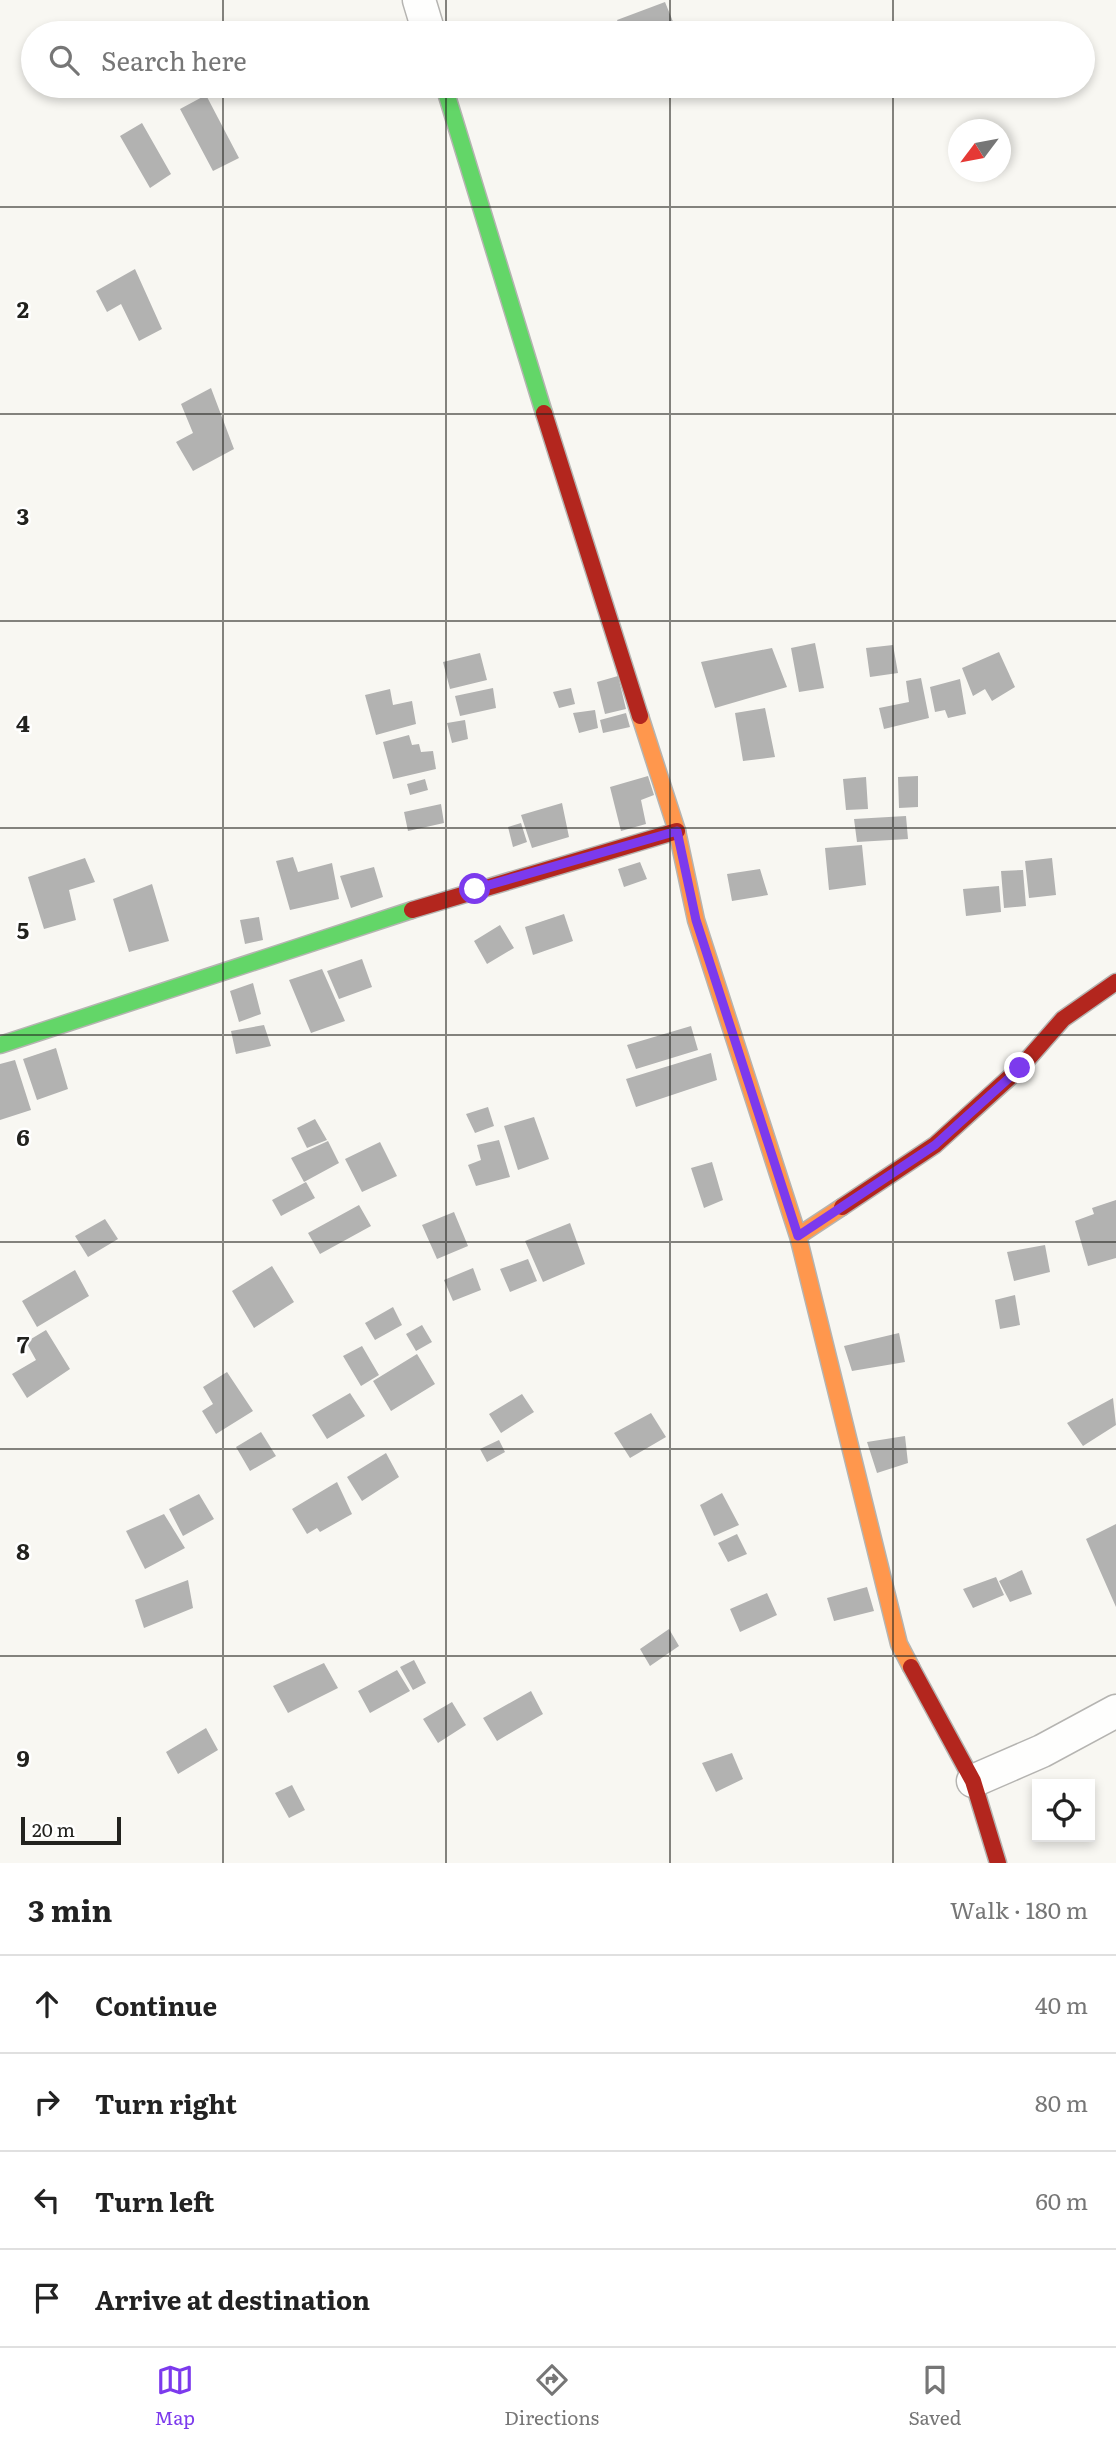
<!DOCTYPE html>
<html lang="en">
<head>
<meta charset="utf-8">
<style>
	:root { --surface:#fff; --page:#f6f6f6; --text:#222; --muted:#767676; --line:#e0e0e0; --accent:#7c3aed }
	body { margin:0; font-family:Literata,serif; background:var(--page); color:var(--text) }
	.controls { position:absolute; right:21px; bottom:21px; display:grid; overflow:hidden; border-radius:0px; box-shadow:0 4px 10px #0003 }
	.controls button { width:63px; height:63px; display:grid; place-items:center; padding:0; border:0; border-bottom:2px solid var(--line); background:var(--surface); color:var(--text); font:35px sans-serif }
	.compass { position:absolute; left:948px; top:119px; width:63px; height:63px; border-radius:50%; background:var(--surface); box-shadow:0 4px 10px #0003; rotate:238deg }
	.scale { position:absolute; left:21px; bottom:18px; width:100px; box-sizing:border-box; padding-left:7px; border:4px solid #22221e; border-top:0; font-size:19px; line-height:24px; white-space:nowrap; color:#22221e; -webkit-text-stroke:5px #fff; paint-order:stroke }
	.stop { position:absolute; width:21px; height:21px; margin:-16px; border:5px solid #7c3aed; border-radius:50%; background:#fff }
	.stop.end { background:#7c3aed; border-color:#fff; box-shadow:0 2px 7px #0008 }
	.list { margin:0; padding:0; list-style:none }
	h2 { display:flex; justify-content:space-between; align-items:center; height:91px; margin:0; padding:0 28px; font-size:30px }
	h2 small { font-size:23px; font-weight:400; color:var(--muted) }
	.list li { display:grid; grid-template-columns:46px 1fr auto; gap:21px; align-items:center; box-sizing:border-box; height:98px; padding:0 28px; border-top:2px solid var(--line) }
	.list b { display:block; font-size:26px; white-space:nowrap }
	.list em { font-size:23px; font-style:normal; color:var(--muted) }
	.icon { flex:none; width:38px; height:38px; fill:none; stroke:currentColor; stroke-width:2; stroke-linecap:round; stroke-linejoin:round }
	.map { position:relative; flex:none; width:1116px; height:1863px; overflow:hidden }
	.search { position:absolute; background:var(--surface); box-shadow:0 4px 10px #0003; left:21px; right:21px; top:21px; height:77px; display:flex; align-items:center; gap:18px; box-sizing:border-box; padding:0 24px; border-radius:38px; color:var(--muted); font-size:26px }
	.sheet { height:483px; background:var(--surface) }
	nav { display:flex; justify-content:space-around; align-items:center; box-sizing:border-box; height:98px; border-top:2px solid var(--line); background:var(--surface); font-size:19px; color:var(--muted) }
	nav a { display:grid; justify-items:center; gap:4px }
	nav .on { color:var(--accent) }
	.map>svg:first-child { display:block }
</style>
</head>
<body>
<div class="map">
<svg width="1116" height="1863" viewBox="0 0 1116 1863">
	<rect width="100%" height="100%" fill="#f8f7f2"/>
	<path fill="#b2b2b1" d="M665,2L676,29L664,33H623L617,20Z
		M190,21L197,33H170Z
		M206,95L239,158L213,171L180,109Z
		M142,123L171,174L150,188L120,136Z
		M135,269L162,329L139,341L121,304L107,312L96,291Z
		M211,388L234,449L193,471L176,442L193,433L181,404Z
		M815,643L824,688L799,692L791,648Z
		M893,645L898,673L870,677L866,648Z
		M772,648L787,687L715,708L701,662Z
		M999,652L1015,687L992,701L985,689L973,696L962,668Z
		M480,653L487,680L450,689L443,662Z
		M618,676L626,709L605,714L597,682Z
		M921,678L929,718L884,729L879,708L909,702L906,681Z
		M960,679L966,714L948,718L945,710L935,712L930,687Z
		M493,688L496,708L460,716L455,696Z
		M571,688L575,704L559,708L553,692Z
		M390,689L393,705L412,701L416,724L376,735L365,695Z
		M765,708L775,757L743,761L735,713Z
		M595,710L598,728L579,733L573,713Z
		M626,713L630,727L603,733L600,720Z
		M465,720L468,739L452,743L447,723Z
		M409,735L412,745L419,744L421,752L433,751L436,769L393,779L383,742Z
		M648,776L654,795L641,800L646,824L621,831L610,787Z
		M918,776V807L899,808L898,777Z
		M866,777L868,809L846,810L843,779Z
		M425,779L428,790L410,795L407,784Z
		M562,803L569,837L532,848L521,815Z
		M441,804L444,823L408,831L404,812Z
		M906,816L908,839L857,842L854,819Z
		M521,823L527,842L513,847L508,827Z
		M862,845L866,885L829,890L825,848Z
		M293,857L298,872L332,863L339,899L290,910L276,861Z
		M85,858L95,882L69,890L76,920L44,929L28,877Z
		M1052,858L1056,895L1029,898L1025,861Z
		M640,862L647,879L624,887L618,869Z
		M374,867L383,897L351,908L340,876Z
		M760,869L768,895L732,901L727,874Z
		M1023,870L1026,906L1004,908L1001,871Z
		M152,884L169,941L129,952L113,899Z
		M999,886L1001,912L966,916L963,889Z
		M564,914L573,941L533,955L525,927Z
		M259,917L263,940L245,944L240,920Z
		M500,925L514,948L487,964L474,941Z
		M362,959L372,987L339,999L327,971Z
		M322,969L345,1021L311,1033L289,980Z
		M253,983L261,1014L239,1022L230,991Z
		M264,1025L271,1046L236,1054L231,1031Z
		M691,1026L698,1050L636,1069L627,1045Z
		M56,1048L68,1089L37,1100L23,1059Z
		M711,1053L717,1080L636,1107L626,1079Z
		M15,1060L31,1110L0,1120V1064Z
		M488,1107L494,1126L475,1133L466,1114Z
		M534,1117L549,1159L518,1170L504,1126Z
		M315,1119L327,1140L307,1148L297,1128Z
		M499,1140L510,1177L476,1186L468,1165L481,1160L477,1145Z
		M328,1141L339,1163L304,1182L291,1158Z
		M380,1142L397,1176L362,1192L345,1159Z
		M712,1162L723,1200L704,1208L691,1168Z
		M306,1182L315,1198L281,1216L272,1200Z
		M1116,1200V1258L1088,1266L1075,1221L1094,1214L1092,1208Z
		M359,1205L371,1226L320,1254L308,1233Z
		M454,1212L468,1246L437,1259L422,1225Z
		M105,1219L118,1239L88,1257L75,1236Z
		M570,1223L585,1264L543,1282L525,1241Z
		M1045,1245L1050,1272L1014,1281L1007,1252Z
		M528,1259L537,1281L510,1292L500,1269Z
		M272,1266L294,1302L254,1328L232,1291Z
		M473,1268L481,1290L453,1301L444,1280Z
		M75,1270L89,1296L37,1327L22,1301Z
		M1015,1295L1020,1325L1000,1329L995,1300Z
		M393,1307L402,1325L375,1340L365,1323Z
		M422,1325L432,1342L416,1351L406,1334Z
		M46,1330L70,1369L27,1398L12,1374L36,1360L26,1342Z
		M899,1333L905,1362L852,1371L844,1346Z
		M362,1346L379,1375L361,1386L343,1356Z
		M417,1354L435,1384L391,1411L373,1381Z
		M227,1372L253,1411L216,1434L202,1411L213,1404L203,1387Z
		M350,1393L365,1416L327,1439L312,1415Z
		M522,1394L534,1412L501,1433L489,1414Z
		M1113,1398L1116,1425L1083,1446L1067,1423Z
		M651,1413L666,1437L630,1458L614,1433Z
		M261,1432L276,1456L250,1471L236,1447Z
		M905,1436L908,1463L877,1473L867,1442Z
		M499,1440L505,1452L487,1462L480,1449Z
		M386,1453L399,1477L362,1501L347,1477Z
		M337,1482L352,1514L320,1532L317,1528L307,1534L292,1509Z
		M722,1493L739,1525L714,1536L700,1505Z
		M199,1494L214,1519L183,1536L169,1509Z
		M164,1514L185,1548L145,1569L126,1531Z
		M1116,1524V1607L1086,1539Z
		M737,1534L747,1554L728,1562L718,1543Z
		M1022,1570L1032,1594L1010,1602L999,1581Z
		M996,1577L1004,1595L973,1608L963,1589Z
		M188,1580L193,1608L144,1628L135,1600Z
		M867,1587L874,1611L834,1621L827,1598Z
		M767,1593L777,1615L740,1632L730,1609Z
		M669,1629L679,1646L650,1666L640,1649Z
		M414,1660L426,1683L413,1690L400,1667Z
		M324,1663L338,1688L288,1713L273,1686Z
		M397,1670L410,1691L370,1713L358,1691Z
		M531,1691L543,1714L497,1741L483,1718Z
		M452,1702L466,1725L438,1743L423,1719Z
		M206,1728L218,1750L178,1774L166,1752Z
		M732,1753L743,1779L716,1792L702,1763Z
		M292,1785L305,1810L289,1818L275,1793Z"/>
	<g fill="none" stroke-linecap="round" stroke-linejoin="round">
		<g stroke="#b5b4b1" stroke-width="35">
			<path id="street" d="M419,0L429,33
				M973,1781L1042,1751L1116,1711"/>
		</g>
		<g stroke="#b5b4b1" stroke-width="19">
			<path id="fast" d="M444,86L544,413
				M0,1045L412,910"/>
		</g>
		<g stroke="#b5b4b1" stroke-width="19">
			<path id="slow" d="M640,716L677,831L696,920L798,1236L842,1207
				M798,1236L899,1644L911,1667"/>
		</g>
		<g stroke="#b5b4b1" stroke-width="19">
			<path id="jam" d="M544,413L640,716
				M412,910L677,831
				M842,1207L935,1145L1020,1068L1063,1019L1116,982
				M911,1667L973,1781L998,1863"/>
		</g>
		<use href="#street" stroke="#fefefd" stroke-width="32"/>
		<use href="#fast" stroke="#63d668" stroke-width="16"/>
		<use href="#slow" stroke="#ff974d" stroke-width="16"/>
		<use href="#jam" stroke="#b3261e" stroke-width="16"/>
	</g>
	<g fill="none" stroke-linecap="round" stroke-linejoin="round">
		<path stroke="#7c3aed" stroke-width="9" d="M475,889L677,831L696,920L798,1236L935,1145L1020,1068"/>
	</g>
	<path fill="none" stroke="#22221e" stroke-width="2" stroke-opacity="0.55" d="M223,0V33M446,0V33M670,0V33M893,0V33M223,86V1863M446,86V1863M670,86V1863M893,86V1863M0,207H1116M0,414H1116M0,621H1116M0,828H1116M0,1035H1116M0,1242H1116M0,1449H1116M0,1656H1116"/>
	<g font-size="23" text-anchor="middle" font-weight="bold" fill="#22221e" stroke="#fff" stroke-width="5" stroke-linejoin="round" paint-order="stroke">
		<text x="23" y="318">2</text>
		<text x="23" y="525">3</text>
		<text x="23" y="732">4</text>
		<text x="23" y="939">5</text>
		<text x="23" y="1146">6</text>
		<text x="23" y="1353">7</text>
		<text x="23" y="1560">8</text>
		<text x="23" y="1767">9</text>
	</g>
</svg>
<div class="controls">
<button><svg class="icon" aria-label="locate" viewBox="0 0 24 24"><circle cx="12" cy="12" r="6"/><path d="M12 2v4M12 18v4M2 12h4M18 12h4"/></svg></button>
</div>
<svg class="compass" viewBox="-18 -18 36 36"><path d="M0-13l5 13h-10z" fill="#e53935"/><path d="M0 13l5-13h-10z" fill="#767676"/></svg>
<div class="scale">20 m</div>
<div class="stop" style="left:475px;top:889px"></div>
<div class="stop end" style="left:1020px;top:1068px"></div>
<div class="search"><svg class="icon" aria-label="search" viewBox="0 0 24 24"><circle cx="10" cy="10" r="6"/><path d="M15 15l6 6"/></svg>Search here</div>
</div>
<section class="sheet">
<h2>3 min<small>Walk · 180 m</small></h2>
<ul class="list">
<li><svg class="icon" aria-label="ahead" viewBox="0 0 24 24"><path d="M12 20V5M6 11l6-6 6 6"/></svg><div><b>Continue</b></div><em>40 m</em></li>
<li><svg class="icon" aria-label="right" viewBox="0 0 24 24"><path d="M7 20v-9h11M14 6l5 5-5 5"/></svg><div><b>Turn right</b></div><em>80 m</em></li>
<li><svg class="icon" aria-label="left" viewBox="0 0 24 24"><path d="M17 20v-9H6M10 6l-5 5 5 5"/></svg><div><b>Turn left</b></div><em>60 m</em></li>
<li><svg class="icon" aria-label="arrive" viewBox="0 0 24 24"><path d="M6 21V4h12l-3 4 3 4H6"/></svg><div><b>Arrive at destination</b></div></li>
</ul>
</section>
<nav>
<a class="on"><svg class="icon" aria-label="map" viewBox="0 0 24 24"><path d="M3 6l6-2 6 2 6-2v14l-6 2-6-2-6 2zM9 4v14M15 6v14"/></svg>Map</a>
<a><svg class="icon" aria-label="directions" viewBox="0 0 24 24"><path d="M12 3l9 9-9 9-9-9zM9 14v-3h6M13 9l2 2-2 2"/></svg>Directions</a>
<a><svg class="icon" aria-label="saved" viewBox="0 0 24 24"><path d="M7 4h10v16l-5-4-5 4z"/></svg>Saved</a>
</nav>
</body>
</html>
